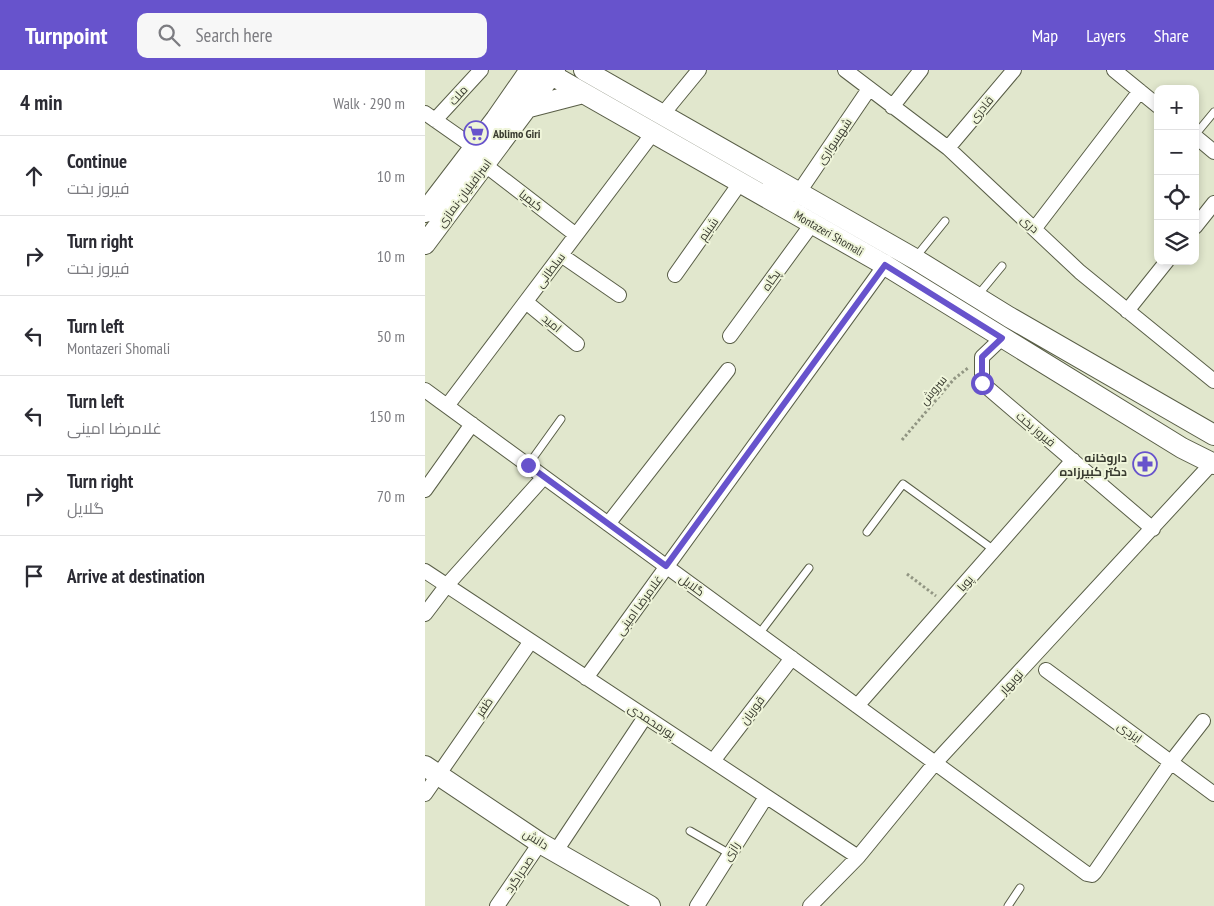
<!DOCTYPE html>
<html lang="en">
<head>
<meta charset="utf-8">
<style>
	:root { --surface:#fff; --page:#f7f7f7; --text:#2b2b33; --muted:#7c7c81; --line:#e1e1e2; --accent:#6753cc }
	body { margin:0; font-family:"PT Sans Narrow",Cairo,sans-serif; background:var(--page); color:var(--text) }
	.controls { position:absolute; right:15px; top:15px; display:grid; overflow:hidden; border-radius:10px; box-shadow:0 2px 8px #0003 }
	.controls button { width:45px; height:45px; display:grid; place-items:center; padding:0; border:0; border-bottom:1px solid var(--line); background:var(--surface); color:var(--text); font:25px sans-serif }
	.stop { position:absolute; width:15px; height:15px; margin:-11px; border:4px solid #6753cc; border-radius:50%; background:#fff }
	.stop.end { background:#6753cc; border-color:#fff; box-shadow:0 1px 5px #0008 }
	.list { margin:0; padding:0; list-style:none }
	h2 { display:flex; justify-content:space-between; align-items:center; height:65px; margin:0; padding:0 20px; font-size:21px }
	h2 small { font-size:16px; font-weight:400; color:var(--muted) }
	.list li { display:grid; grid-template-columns:32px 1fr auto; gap:15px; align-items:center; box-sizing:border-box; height:80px; padding:0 20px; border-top:1px solid var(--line) }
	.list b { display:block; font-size:19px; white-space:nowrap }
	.list p { margin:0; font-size:16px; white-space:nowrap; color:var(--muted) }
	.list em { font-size:16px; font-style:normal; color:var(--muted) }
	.icon { flex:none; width:28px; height:28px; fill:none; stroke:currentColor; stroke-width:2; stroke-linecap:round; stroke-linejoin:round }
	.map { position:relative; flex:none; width:789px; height:836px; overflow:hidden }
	header { display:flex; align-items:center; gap:30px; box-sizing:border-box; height:70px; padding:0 25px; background:var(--accent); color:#fff }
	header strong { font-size:24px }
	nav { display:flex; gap:28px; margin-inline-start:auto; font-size:18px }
	.search { width:350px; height:45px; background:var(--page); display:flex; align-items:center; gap:12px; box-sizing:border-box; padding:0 18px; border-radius:10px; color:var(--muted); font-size:19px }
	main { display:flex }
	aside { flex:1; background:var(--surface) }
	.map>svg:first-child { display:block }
</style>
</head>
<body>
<header>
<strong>Turnpoint</strong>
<div class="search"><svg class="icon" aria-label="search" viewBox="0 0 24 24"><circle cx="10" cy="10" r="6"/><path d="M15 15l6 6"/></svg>Search here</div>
<nav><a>Map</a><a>Layers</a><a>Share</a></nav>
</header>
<main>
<aside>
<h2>4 min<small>Walk · 290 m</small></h2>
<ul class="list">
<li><svg class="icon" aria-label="ahead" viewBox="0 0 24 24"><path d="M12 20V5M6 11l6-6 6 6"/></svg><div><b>Continue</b><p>فیروز بخت</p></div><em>10 m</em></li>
<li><svg class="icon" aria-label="right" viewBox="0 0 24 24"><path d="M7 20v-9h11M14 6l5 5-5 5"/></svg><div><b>Turn right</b><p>فیروز بخت</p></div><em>10 m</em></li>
<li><svg class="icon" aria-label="left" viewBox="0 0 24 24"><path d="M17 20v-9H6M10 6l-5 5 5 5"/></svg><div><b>Turn left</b><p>Montazeri Shomali</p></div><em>50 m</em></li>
<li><svg class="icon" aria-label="left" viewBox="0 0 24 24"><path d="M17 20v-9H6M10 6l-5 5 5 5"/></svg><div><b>Turn left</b><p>غلامرضا امینی</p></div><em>150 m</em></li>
<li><svg class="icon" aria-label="right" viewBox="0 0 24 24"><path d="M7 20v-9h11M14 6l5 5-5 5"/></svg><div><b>Turn right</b><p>گلایل</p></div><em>70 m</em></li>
<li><svg class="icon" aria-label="arrive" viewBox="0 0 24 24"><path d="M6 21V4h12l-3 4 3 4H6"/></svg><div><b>Arrive at destination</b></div></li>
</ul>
</aside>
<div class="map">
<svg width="789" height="836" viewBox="0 0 789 836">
	<rect width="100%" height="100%" fill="#e1e7cd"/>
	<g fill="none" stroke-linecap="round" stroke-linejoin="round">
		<g stroke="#595e47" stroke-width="9">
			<path id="lane" d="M770,65L789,42
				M490,188L520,151
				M553,225L577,196
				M103,395L136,349
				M442,462L478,414L569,480
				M334,564L384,498
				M265,761L305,784
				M583,836L595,818"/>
		</g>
		<g stroke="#595e47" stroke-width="16">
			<path id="street" d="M420,0L523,78L655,202L789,311
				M689,0L733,36
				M467,37L496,0
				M0,43L50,78
				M237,45L274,0
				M10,50L56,0
				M770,66L789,82
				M523,78L589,0
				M60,95L151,165
				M374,122L444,19
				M770,157L789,133
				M610,158L715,21
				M136,185L194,225
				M250,205L315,113
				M101,232L152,274
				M702,241L742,191
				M305,266L387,154
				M577,268L557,287V313L728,459
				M0,320L662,804L667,805L670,802L746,692L778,651
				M22,336L228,63
				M0,420L47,354
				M183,454L303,300
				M0,501L433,787
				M0,544L22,515L119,407
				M621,600L789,724
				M161,608L460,195
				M432,636L648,390
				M288,691L367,588
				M0,724L106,571
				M131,781L220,647
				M72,836L115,773
				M272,836L341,727
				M385,836L433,787L510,693L789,391"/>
		</g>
		<g stroke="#595e47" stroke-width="22">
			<path id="secondary" d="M118,0L460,195L757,378L789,394
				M159,0L490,189L584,247L789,365
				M104,37L158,23
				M0,142L71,49L105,0
				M0,174L130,0
				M0,696L115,773L225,836"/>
		</g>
		<path stroke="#919582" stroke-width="3" stroke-dasharray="2.5 2.5" stroke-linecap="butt" d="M477,370L529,309L543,298
			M482,504L511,526"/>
		<use href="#lane" stroke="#fff" stroke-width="7"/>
		<use href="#street" stroke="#fff" stroke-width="14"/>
		<use href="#secondary" stroke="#fff" stroke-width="20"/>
	</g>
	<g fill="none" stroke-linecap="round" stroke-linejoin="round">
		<path stroke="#6753cc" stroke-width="6" d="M103,395L241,496L460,195L577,268L557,287V313"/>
	</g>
	<defs>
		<g id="supermarket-ring" transform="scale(1.25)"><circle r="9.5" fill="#eff5da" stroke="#6753cc" stroke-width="1.5"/><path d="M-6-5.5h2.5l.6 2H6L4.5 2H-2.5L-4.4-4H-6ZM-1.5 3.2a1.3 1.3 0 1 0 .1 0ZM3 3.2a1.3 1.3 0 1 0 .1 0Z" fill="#6753cc"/></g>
		<g id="pharmacy-ring" transform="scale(1.25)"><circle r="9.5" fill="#eff5da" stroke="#6753cc" stroke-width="1.5"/><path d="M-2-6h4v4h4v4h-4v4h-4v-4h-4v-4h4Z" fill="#6753cc"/></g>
	</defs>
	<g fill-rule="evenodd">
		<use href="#supermarket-ring" x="51" y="63"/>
		<use href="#pharmacy-ring" x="720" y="394"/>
	</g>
	<g text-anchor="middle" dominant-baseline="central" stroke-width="4" stroke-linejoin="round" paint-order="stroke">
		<g font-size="12" fill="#393b30" stroke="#eff5da">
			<text transform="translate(33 25) rotate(-48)">ملت</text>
			<text transform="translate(556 39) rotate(-50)">قادری</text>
			<text transform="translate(409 71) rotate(-56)">شهسواری</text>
			<text transform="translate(39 123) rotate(-53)">اسرافیلیان-نمازی</text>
			<text transform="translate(106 130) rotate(38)">کیمیا</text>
			<text transform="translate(605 154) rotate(43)">دری</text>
			<text transform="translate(283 159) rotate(-55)">شبنم</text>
			<text transform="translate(404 163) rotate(30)">Montazeri Shomali</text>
			<text transform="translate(125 200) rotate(-53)">سلطانی</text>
			<text transform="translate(346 210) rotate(-54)">پگاه</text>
			<text transform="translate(127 253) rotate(40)">امید</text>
			<text transform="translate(508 320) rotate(-50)">سروش</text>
			<text transform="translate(611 359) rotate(40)">فیروز بخت</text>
			<text transform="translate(540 513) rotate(-49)">پویا</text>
			<text transform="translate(267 515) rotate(36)">گلایل</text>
			<text transform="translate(214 535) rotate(-54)">غلامرضا امینی</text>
			<text transform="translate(586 612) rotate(-47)">نوبهار</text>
			<text transform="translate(59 637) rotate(-55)">ظفر</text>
			<text transform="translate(327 640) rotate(-53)">قوریان</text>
			<text transform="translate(227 651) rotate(33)">پورمحمدی</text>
			<text transform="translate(705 662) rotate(36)">ایزدی</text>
			<text transform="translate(111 769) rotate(32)">دانش</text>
			<text transform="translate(306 781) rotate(-57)">رازی</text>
			<text transform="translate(94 804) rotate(-56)">صحراگرد</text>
		</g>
		<g font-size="12" font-weight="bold" fill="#393b30" stroke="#eff5da" text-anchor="start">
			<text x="68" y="63">Ablimo Giri</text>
			<text x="702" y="387" text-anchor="end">داروخانه<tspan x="702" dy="14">دکتر کبیرزاده</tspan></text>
		</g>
	</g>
</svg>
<div class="controls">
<button>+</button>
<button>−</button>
<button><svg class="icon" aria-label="locate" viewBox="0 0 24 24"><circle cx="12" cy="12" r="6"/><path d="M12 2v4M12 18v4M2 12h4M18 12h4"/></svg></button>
<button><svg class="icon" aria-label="layers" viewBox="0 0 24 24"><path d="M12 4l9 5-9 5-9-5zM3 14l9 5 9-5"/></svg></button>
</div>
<div class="stop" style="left:557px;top:313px"></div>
<div class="stop end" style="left:103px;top:395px"></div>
</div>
</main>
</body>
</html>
